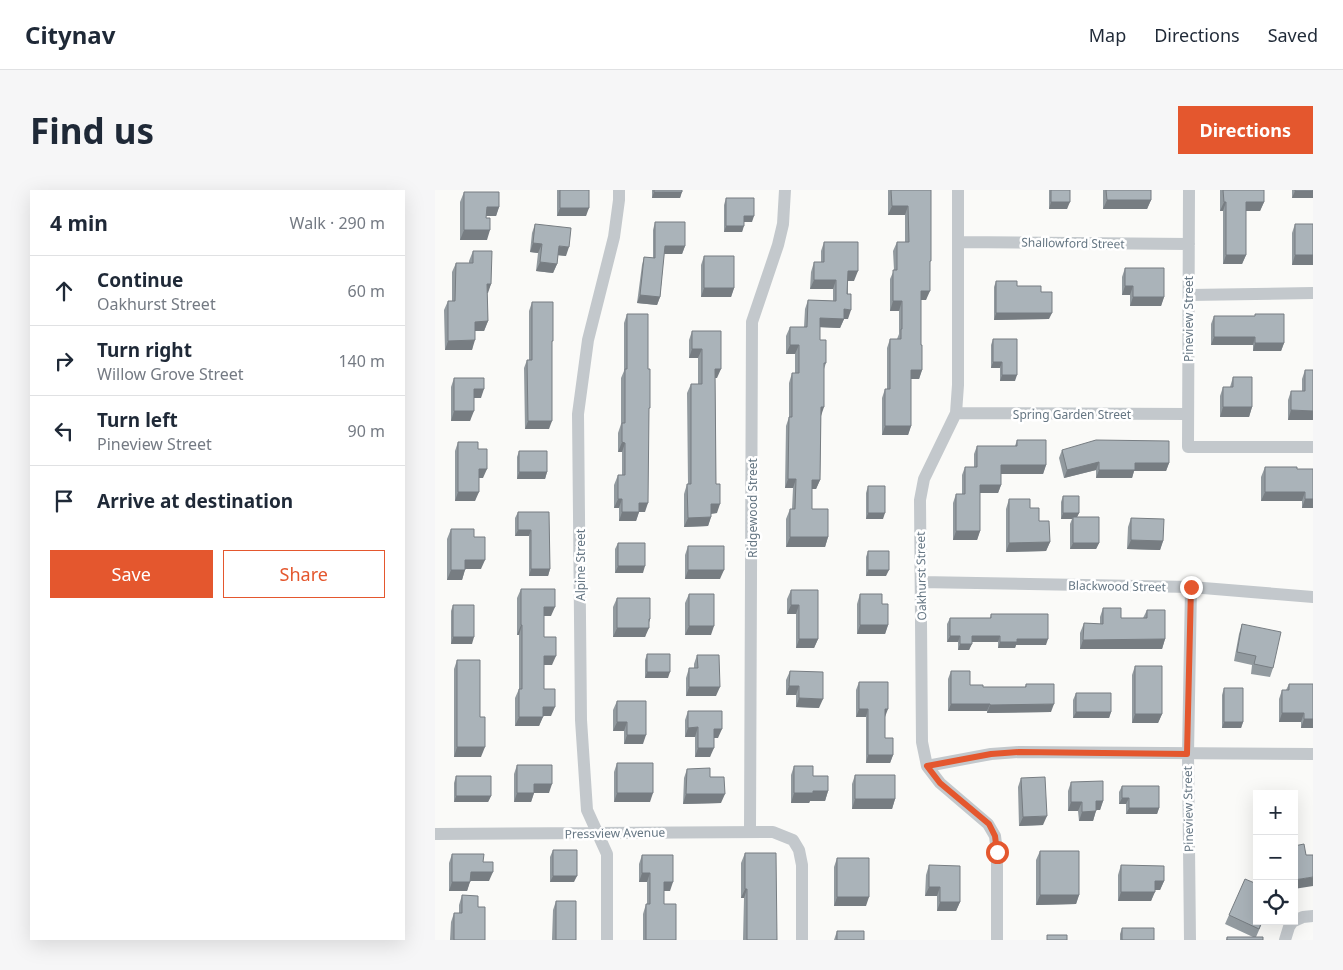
<!DOCTYPE html>
<html lang="en">
<head>
<meta charset="utf-8">
<style>
	:root { --surface:#fff; --page:#f6f6f7; --text:#1f2937; --muted:#747a83; --line:#e0e1e3; --accent:#e4572e }
	body { margin:0; font-family:"Noto Sans",sans-serif; background:var(--page); color:var(--text) }
	.controls { position:absolute; right:15px; bottom:15px; display:grid; overflow:hidden; border-radius:0px; box-shadow:0 5px 20px #0002 }
	.controls button { width:45px; height:45px; display:grid; place-items:center; padding:0; border:0; border-bottom:1px solid var(--line); background:var(--surface); color:var(--text); font:25px sans-serif }
	.stop { position:absolute; width:15px; height:15px; margin:-11px; border:4px solid #e4572e; border-radius:50%; background:#fff }
	.stop.end { background:#e4572e; border-color:#fff; box-shadow:0 1px 5px #0008 }
	.list { margin:0; padding:0; list-style:none }
	h2 { display:flex; justify-content:space-between; align-items:center; height:65px; margin:0; padding:0 20px; font-size:21px }
	h2 small { font-size:16px; font-weight:400; color:var(--muted) }
	.list li { display:grid; grid-template-columns:32px 1fr auto; gap:15px; align-items:center; box-sizing:border-box; height:70px; padding:0 20px; border-top:1px solid var(--line) }
	.list b { display:block; font-size:19px; white-space:nowrap }
	.list p { margin:0; font-size:16px; white-space:nowrap; color:var(--muted) }
	.list em { font-size:16px; font-style:normal; color:var(--muted) }
	.actions { display:flex; gap:10px; padding:15px 20px }
	.actions a { flex:1; padding:11px 0; border:1px solid var(--accent); border-radius:0px; text-align:center; font-size:18px; color:var(--accent) }
	.actions .main { background:var(--accent); color:#fff }
	.icon { flex:none; width:28px; height:28px; fill:none; stroke:currentColor; stroke-width:2; stroke-linecap:round; stroke-linejoin:round }
	.map { position:relative; flex:none; width:878px; height:750px; overflow:hidden; border-radius:0px }
	header { display:flex; align-items:center; gap:30px; box-sizing:border-box; height:70px; padding:0 25px; background:var(--surface); border-bottom:1px solid var(--line) }
	header strong { font-size:24px }
	nav { display:flex; gap:28px; margin-inline-start:auto; font-size:18px }
	.intro { display:flex; align-items:center; justify-content:space-between; box-sizing:border-box; height:120px; padding:0 30px }
	h1 { margin:0; font-size:35px }
	.button { padding:12px 22px; border-radius:0px; background:var(--accent); color:#fff; font-size:18px; font-weight:700 }
	main { display:flex; gap:30px; padding:0 30px }
	aside { flex:1; background:var(--surface); border-radius:0px; box-shadow:0 5px 20px #0002 }
	.map>svg:first-child { display:block }
</style>
</head>
<body>
<header>
<strong>Citynav</strong>
<nav><a>Map</a><a>Directions</a><a>Saved</a></nav>
</header>
<div class="intro"><h1>Find us</h1><a class="button">Directions</a></div>
<main>
<aside>
<h2>4 min<small>Walk · 290 m</small></h2>
<ul class="list">
<li><svg class="icon" aria-label="ahead" viewBox="0 0 24 24"><path d="M12 20V5M6 11l6-6 6 6"/></svg><div><b>Continue</b><p>Oakhurst Street</p></div><em>60 m</em></li>
<li><svg class="icon" aria-label="right" viewBox="0 0 24 24"><path d="M7 20v-9h11M14 6l5 5-5 5"/></svg><div><b>Turn right</b><p>Willow Grove Street</p></div><em>140 m</em></li>
<li><svg class="icon" aria-label="left" viewBox="0 0 24 24"><path d="M17 20v-9H6M10 6l-5 5 5 5"/></svg><div><b>Turn left</b><p>Pineview Street</p></div><em>90 m</em></li>
<li><svg class="icon" aria-label="arrive" viewBox="0 0 24 24"><path d="M6 21V4h12l-3 4 3 4H6"/></svg><div><b>Arrive at destination</b></div></li>
</ul>
<div class="actions"><a class="main">Save</a><a>Share</a></div>
</aside>
<div class="map">
<svg width="878" height="750" viewBox="0 0 878 750">
	<rect width="100%" height="100%" fill="#fafaf8"/>
	<g fill="none" stroke-linecap="round" stroke-linejoin="round">
		<path stroke="#c3c8cc" stroke-width="12" d="M523,0V195L521,223L489,289L485,310L487,552L492,576L505,593L553,634L560,646L562,662V750
			M754,0L753,257H878
			M523,52L754,54
			M754,105L878,103
			M521,223L753,224
			M486,392L756,397L878,407
			M492,576L556,564L584,562L878,564
			M315,641L317,132L343,55L348,34L350,0
			M0,644L338,642L358,650L364,660L367,675V750
			M859,731L868,727L878,726
			M172,750V664L152,620L146,530L143,224L153,150L179,47L184,10V0
			M755,750L753,564L756,397
			M850,750L854,737L858,731"/>
	</g>
	<path fill="#929a9f" d="M122,0H154L151,26H122Z
		M217,0H247L245,8H217Z
		M453,0H496L495,76L491,110H486V155L487,180L484,189H476V236L473,245H447V208L450,199H452V158L455,149H462L464,144V121H455V89L459,80L458,61L462,52H470V25H453Z
		M614,0H635L632,19H614Z
		M668,0H716V10L712,19H668Z
		M785,0H829V12L825,21H811V65L807,74H788V21H785Z
		M857,0H878V8H857Z
		M29,2L64,17L61,26H51L52,50H25V12Z
		M291,8L317,32H309L307,42H289V15Z
		M220,32L250,56L247,64H229L225,107L222,115L202,113L207,75L209,67L218,68V40Z
		M100,34L131,66L123,65L122,74L118,83L101,81L103,63L95,62L97,43Z
		M860,34L878,75H857V43Z
		M389,52L419,91H413V129H409L405,138L385,137V150L391,173L389,179L386,226L385,290L381,299H377V319L393,347L390,357H351V329L355,319H357L358,298H350L351,236L354,227V193L357,183H360V164H351V146L355,137H369L370,119L373,110L398,111V99H375L376,82L379,72H386V61Z
		M38,61L56,94L52,103L53,131L49,141H40L37,160H10L9,120L13,111H17V82L21,73H34V71Z
		M269,66L299,98L296,107H266V75Z
		M690,78L729,107L726,116H695V105H687V87Z
		M561,91L582,96L614,129L559,130V97Z
		M97,112L117,155L114,239H90L89,178L92,170H94V121Z
		M192,124L213,179L214,221L210,322H204L201,331H184V318H179V295L183,285H187V262H183V243L186,234V188L189,181V133Z
		M820,124L849,153L846,161H818V155H776V134L779,126H820Z
		M257,141L282,188H280L281,294L282,323L276,324V327L273,336L249,337V304L252,294H253L252,203L256,194H263V168H254V150Z
		M558,149L580,191H565V178H556V155Z
		M870,180H878V230H853V210L856,201H867V189Z
		M798,187L817,217L814,227H785V206L788,197H795Z
		M19,188L46,208H39L35,231H16V197Z
		M582,250L611,275L608,284H566V295L563,303H545V341L542,350H518V313L521,304H527V285L530,277H539V264L542,256H580Z
		M23,252L43,259L48,288H44L40,311H20V261Z
		M627,260L734,273L731,281H699L697,288H661V280L629,288L624,268Z
		M84,261L112,282L110,289H82V267Z
		M830,277L862,279L878,318H867V311H826V287Z
		M433,296L448,329H431V303Z
		M628,306L644,323L642,327L664,353L661,359H635V334L637,329H626V312Z
		M574,309L595,318L604,331L615,352L611,361L571,362V319Z
		M83,322H114L115,379L113,386H94V346H80V328Z
		M696,328L728,351L725,360L692,359L693,337Z
		M16,339L39,347L46,379H30L27,390H12V349Z
		M183,353L208,383H180V359Z
		M253,356L285,389H250V365Z
		M433,361L451,386H431V367Z
		M86,399L116,426H109V447L117,475H109V499L116,526H108L104,536H80V508L84,499V445H82V408Z
		M356,400L383,449L379,458H361V424H352V409Z
		M254,404L276,445H250V413Z
		M425,404L447,414L453,435L450,444H422V414Z
		M182,408L215,429L210,447H178V417Z
		M18,415L37,454H16V421Z
		M668,418L686,428H708L712,420L730,449L727,459H645V443L649,433L665,434V427Z
		M556,424L611,455H581L580,458H563V452H537L534,460H523V452H512V434L515,428H555Z
		M807,434L838,478L835,487L816,484L817,475L799,471L804,444Z
		M212,464L233,488H210V470Z
		M262,465L281,506H251V488L254,478H259V474Z
		M22,470L45,527L46,567H19V479Z
		M700,476L727,524L723,533H697V485Z
		M355,481L384,518L361,517V505H351V490Z
		M516,481L535,495L548,497H590L591,494L616,522L552,523V521H513V489Z
		M424,492L450,527V548L458,565L455,573H431V527H421V500Z
		M854,494L878,538H866V532H844V509L847,500H851Z
		M789,498L808,532L806,538H787V505Z
		M641,503L676,522L674,528H638V510Z
		M182,511L208,554H189V541H178V520Z
		M253,521L283,548H279L275,567H260V547H250V530Z
		M182,573L215,612H179V582Z
		M82,575L114,603H99L96,612H79V584Z
		M359,576L378,586L393,601L390,611H375L374,613H356V585Z
		M252,579L275,587L286,613L248,614L249,588Z
		M420,585L460,609L457,619H417V594Z
		M21,586L56,606L53,612H19V593Z
		M586,588L608,635L584,636L583,597Z
		M636,592L668,611L665,620H661L658,631H644L643,621H633V601Z
		M687,596L724,618L722,624H691V614H684V602Z
		M118,660L139,692H115V667Z
		M605,661L644,705L641,714L601,715V670Z
		M310,663L342,750H308L309,708H306V673Z
		M17,664L48,672L54,691H35L32,701H14V673Z
		M207,665L235,701H229V714L241,750H208V724L211,714H212V692H204V674Z
		M402,668L431,716H399V677Z
		M494,675L525,712L521,721H502V706H490L491,685Z
		M686,675L729,691L725,700H720L716,711H683V685Z
		M27,705L43,717L50,750H15L16,732L19,723H24V715Z
		M121,711L141,750H117L118,720Z
		M794,725L828,731L821,747L828,750H791L792,747H818L790,734Z
		M687,738L719,750H685V744Z
		M402,741L429,750H399Z"/>
	<path fill="#777d82" d="M860,1H878V8H857Z
		M219,2H247L245,8H217Z
		M672,10H716L712,19H668Z
		M616,12H635L632,19H614Z
		M789,12H791L788,21H785Z
		M811,12H829L825,21H807Z
		M457,16H473L470,25H453Z
		M52,17H64L61,26H48Z
		M125,18H154L151,26H122Z
		M309,26H319L317,32H307Z
		M291,36H309L307,42H289Z
		M29,40H55L52,50H25Z
		M98,53L107,54L103,63L95,62Z
		M124,56L134,57L131,66L121,65Z
		M230,56H250L247,64H227Z
		M791,65H811L807,74H788Z
		M860,65H878V75H857Z
		M105,72L122,74L118,83L101,81Z
		M413,81H423L419,91H409Z
		M379,90H401L398,99H375Z
		M52,94H56L53,103H49Z
		M690,96H698L695,105H687Z
		M269,98H299L296,107H266Z
		M486,101H495L491,110H483Z
		M205,105L225,107L222,115L202,113Z
		M698,107H729L726,116H695Z
		M458,111H467L464,121H455Z
		M409,119L416,120L413,129H406Z
		M561,123H617L614,129L559,130Z
		M385,128L409,129L405,138L381,137Z
		M53,131L49,141H36L40,132Z
		M779,147H820L818,155H776Z
		M40,150L37,160H10L13,151Z
		M820,153H849L846,161H818Z
		M355,155H364L360,164H351Z
		M257,159H267L263,168H254Z
		M558,172H567L565,178H556Z
		M280,179H286L282,188H276Z
		M476,180H487L484,189H473Z
		M567,185H582L580,191H565Z
		M39,199H49L46,208H35Z
		M386,217H389L386,226Z
		M788,217H817L814,227H785Z
		M856,220L878,221V230H853Z
		M19,221H39L35,231H16Z
		M93,231H117L114,239H90Z
		M450,236H476L473,245H447Z
		M187,252L190,253L187,262H183Z
		M664,272L661,280L629,288L632,280Z
		M700,273H734L731,281H699L697,288H661L664,280Z
		M566,275H611L608,284H563Z
		M44,279H52L48,288H40Z
		M84,282H112L110,289H82Z
		M353,289H361L358,298H350Z
		M377,290H385L381,299H373Z
		M545,295H566L563,303H542Z
		M23,302H44L40,311H20Z
		M830,302H870L867,311H826Z
		M183,309H187L184,318H179Z
		M870,309H878V318H867Z
		M204,313H213L210,322H204L201,331H184L187,322Z
		M276,314H285L282,323L272,324Z
		M433,323H450L448,329H431Z
		M628,323H644L641,329L638,327L637,329H626Z
		M276,327L273,336L249,337L253,328Z
		M83,340H96L94,346H80Z
		M521,341H545L542,350H518Z
		M355,347H393L390,357H351Z
		M696,350L728,351L725,360L692,359Z
		M615,352L611,361L571,362L574,353Z
		M638,353H664L661,359H635Z
		M30,370H50L46,379H27Z
		M183,376H210L208,383H180Z
		M96,379H115L113,386H94Z
		M16,380H30L27,390H12Z
		M253,380H289L285,389H250Z
		M433,380H454L451,386H431Z
		M356,415H364L361,424H352Z
		M109,417H120L116,426H106Z
		M214,429H215L212,438H214L210,447H178L182,438Z
		M86,435H87L84,445H82Z
		M425,435H453L450,444H422Z
		M254,436H279L276,445H250Z
		M515,446H525L523,452H512Z
		M537,446H565L563,452H534Z
		M18,447H39L37,454H16Z
		M364,449H383L379,458H361Z
		M582,449H613L611,455H581L580,458H563L565,452Z
		M730,449L727,459H645L648,450Z
		M525,454H537L534,460H523Z
		M109,466H121L117,475H106Z
		M212,482H235L233,488H210Z
		M354,496H364L361,505H351Z
		M254,497H285L281,506H251Z
		M364,508L388,509L384,518L361,517Z
		M516,514H555L552,521H513Z
		M619,514L616,522L552,523L555,515Z
		M108,517H120L116,526H104Z
		M424,519H433L431,527H421Z
		M450,519H453L450,527Z
		M641,522H676L674,528H638Z
		M847,523H869L866,532H844Z
		M700,524H727L723,533H697Z
		M84,527H108L104,536H80Z
		M869,529H878V538H866Z
		M182,532H192L189,541H178Z
		M789,532H808L806,538H787Z
		M263,537L260,547H250L253,538Z
		M279,539H287L283,548H275Z
		M192,545H211L208,554H189Z
		M22,557H50L46,567H19Z
		M263,558H279L275,567H260Z
		M433,565H458L455,573H431Z
		M99,594H117L114,603H99L96,612H79L82,603Z
		M378,601H393L390,611H375L374,613H356L359,603Z
		M182,603H218L215,612H179Z
		M251,604H290L286,613L248,614Z
		M21,606H56L53,612H19Z
		M687,608H694L691,614H684Z
		M420,609H460L457,619H417Z
		M661,611H668L665,620H658Z
		M636,612H647L643,621H633Z
		M694,618H724L722,624H691Z
		M661,621L658,631H644L647,622Z
		M612,626L608,635L584,636L588,627Z
		M36,682H58L54,691H32Z
		M207,683H215L212,692H204Z
		M118,686H142L139,692H115Z
		M878,687V696L859,699V690Z
		M720,691H729L725,700H716Z
		M17,692H35L32,701H14Z
		M229,692H238L235,701H226Z
		M494,697H505L502,706H490Z
		M310,699H312L309,708H306Z
		M686,702H720L716,711H683Z
		M605,705H644L641,714L601,715Z
		M402,707H434L431,716H399Z
		M505,712H525L521,721H502Z"/>
	<path fill="#aab3b9" stroke="#777d82" d="M125,0H154V18H125Z
		M219,0H247V2H219Z
		M456,0H496V71H495V101H486V155H487V180H476V236H450V199H455V149H466V139H467V111H458V80H462V52H474L473,16H457Z
		M616,0H635V12H616Z
		M671,0H716V10H672Z
		M788,0H829V12H811V65H791V12H789Z
		M860,0H878V1H860Z
		M29,2H64V17H52L51,28H55V40H29Z
		M291,8H319V26H309V36H291Z
		M220,32H250V56H230L225,107L205,105L209,67L220,68Z
		M100,34L136,38L134,57L124,56L122,74L105,72L107,54L98,53Z
		M860,34H878V65H860Z
		M389,52H423V81H413L412,104H416V120L409,119V129L385,128V150H391V173H389V217H386L385,290H377V319H393V347H355V319H360L361,289H353L354,227H357V183H364V155H355V137H372L373,110L401,111V90H379V72H389Z
		M38,61H57L56,94H52L53,131L40,132V150L13,151V111H20L21,73H38Z
		M269,66H299V98H269Z
		M690,78H729V107H698V96H690Z
		M561,91H582V96H606V102H617V123H561Z
		M97,112H118V151H117V231H93L92,170H97Z
		M192,124H213V179H215V218H214L213,313H204V322H187V309H183V285H190V253L187,252V233H190V179H192Z
		M820,124H849V153H820V147H779V126H820Z
		M257,141H286V179H280L281,294H285V314H276V327L253,328L252,294H256V194H267V159H257Z
		M558,149H582V185H567V172H558Z
		M870,180H878V221L856,220V201H870Z
		M798,187H817V217H788V197H798Z
		M19,188H49V199H39V221H19Z
		M582,250H611V275H566V295H545V341H521V304H530V277H542V256H582Z
		M661,250L734,251V273H700V280H664V272L632,280L627,260Z
		M23,252H43V259H52V279H44V302H23Z
		M84,261H112V282H84Z
		M830,277H862V279H878V309H870V302H830Z
		M433,296H450V323H433Z
		M628,306H644V323H628Z
		M574,309H595V318H604V331H614L615,352L574,353Z
		M83,322H114L115,379H96V340H83Z
		M638,327H664V353H638Z
		M696,328L729,329L728,351L696,350Z
		M16,339H39V347H50V370H30V380H16Z
		M183,353H210V376H183Z
		M253,356H289V380H253Z
		M433,361H454V380H433Z
		M86,399H120V417H109V447H121V466H109V499H120V517H108V527H84V499H87V435H86Z
		M356,400H383V449H364V415H356Z
		M254,404H279V436H254Z
		M425,404H447V414H453V435H425Z
		M182,408H215V429H214V438H182Z
		M18,415H39V447H18Z
		M668,418H686V428H712V420H730V449L648,450L649,433L668,434Z
		M556,424H613V449H582V452H565V446H537V454H525V446H515V428H556Z
		M807,434L846,442L838,478L819,474L821,466L802,462Z
		M212,464H235V482H212Z
		M262,465H284L285,497H254V478H263Z
		M22,470H45V527H50V557H22Z
		M700,476H727V524H700Z
		M355,481L388,482V509L364,508V496H354Z
		M516,481H535V495H548V497H591V494H619V514L555,515V514H516Z
		M424,492H453V519H450V548H458V565H433V519H424Z
		M854,494H878V529H869V523H847V500H854Z
		M789,498H808V532H789Z
		M641,503H676V522H641Z
		M182,511H211V545H192V532H182Z
		M253,521H287V539H279V558H263V537L253,538Z
		M182,573H218V603H182Z
		M82,575H117V594H99V603H82Z
		M359,576H378V586H393V601H378V603H359Z
		M275,578V587H289L290,604H251L252,579Z
		M420,585H460V609H420Z
		M21,586H56V606H21Z
		M610,587L612,626L588,627L586,588Z
		M668,591V611H661V621L647,622V612H636V592Z
		M687,596H724V618H694V608H687Z
		M869,654L871,665H878V687L859,690V656Z
		M118,660H142V686H118Z
		M605,661H644V705H605Z
		M310,663H341L342,750H312V699H310Z
		M17,664H49L48,672H58V682H36L35,692H17Z
		M207,665H238V692H229V714H241V750H211V714H215V683H207Z
		M402,668H434V707H402Z
		M494,675L525,676V712H505V697H494Z
		M686,675L729,676V691H720V702H686Z
		M810,689L822,694V731H827L824,739L794,725Z
		M27,705L43,706V717H50V750H19V723H27Z
		M121,711H141V750H121Z
		M687,738H719V750H687Z
		M402,741H429V750H402Z
		M612,745H632V750H612Z
		M792,747H828V750H792Z"/>
	<g fill="none" stroke-linecap="round" stroke-linejoin="round">
		<path stroke="#e4572e" stroke-width="6" d="M562,662L560,646L554,634L505,593L492,576L556,564L584,562L752,564L756,397"/>
	</g>
	<g text-anchor="middle" dominant-baseline="central" stroke-width="5" stroke-linejoin="round" paint-order="stroke">
		<g font-size="12" fill="#657683" stroke="#fff">
			<text transform="translate(638 53) rotate(1)">Shallowford Street</text>
			<text transform="translate(753 129) rotate(-90)">Pineview Street</text>
			<text x="637" y="224">Spring Garden Street</text>
			<text transform="translate(317 318) rotate(-90)">Ridgewood Street</text>
			<text transform="translate(145 375) rotate(-90)">Alpine Street</text>
			<text transform="translate(486 386) rotate(-91)">Oakhurst Street</text>
			<text transform="translate(682 396) rotate(1)">Blackwood Street</text>
			<text transform="translate(753 619) rotate(-91)">Pineview Street</text>
			<text transform="translate(180 643) rotate(-1)">Pressview Avenue</text>
		</g>
	</g>
</svg>
<div class="controls">
<button>+</button>
<button>−</button>
<button><svg class="icon" aria-label="locate" viewBox="0 0 24 24"><circle cx="12" cy="12" r="6"/><path d="M12 2v4M12 18v4M2 12h4M18 12h4"/></svg></button>
</div>
<div class="stop" style="left:562px;top:662px"></div>
<div class="stop end" style="left:756px;top:397px"></div>
</div>
</main>
</body>
</html>
